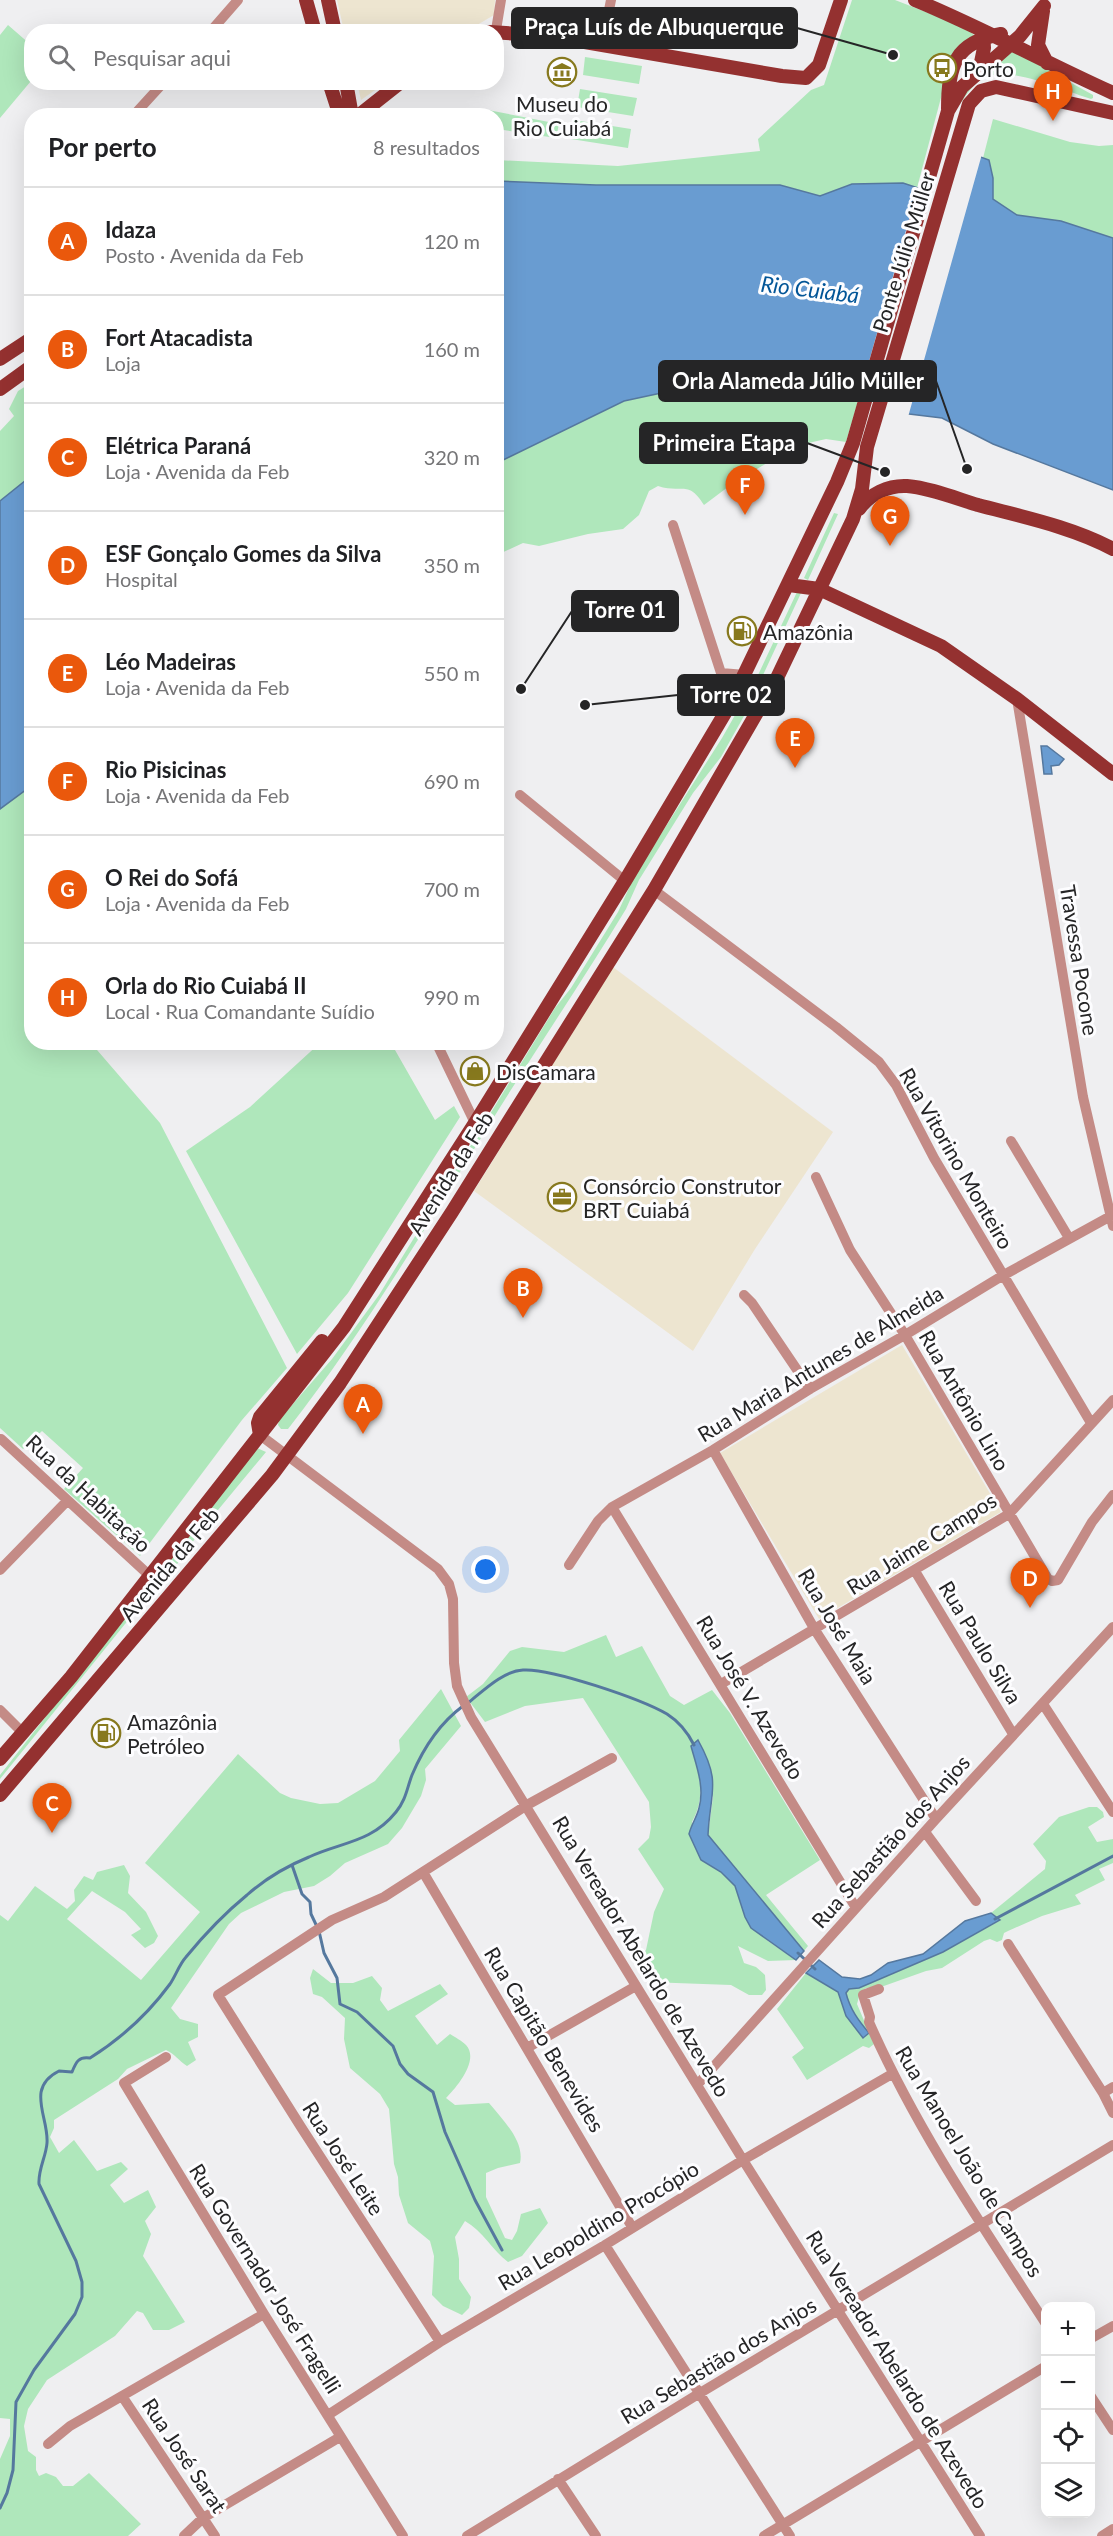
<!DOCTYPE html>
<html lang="pt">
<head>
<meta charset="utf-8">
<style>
	:root { --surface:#fff; --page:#f2f2f2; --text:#202124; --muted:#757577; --line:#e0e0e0; --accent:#ea580c }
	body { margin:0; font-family:Lato,sans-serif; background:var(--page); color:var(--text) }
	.controls { position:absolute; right:18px; bottom:18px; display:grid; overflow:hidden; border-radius:12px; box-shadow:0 6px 24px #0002 }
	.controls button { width:54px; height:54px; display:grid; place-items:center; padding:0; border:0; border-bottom:2px solid var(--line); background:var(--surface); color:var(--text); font:30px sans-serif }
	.you { position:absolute; left:486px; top:1570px; width:21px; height:21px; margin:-15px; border:4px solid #fff; border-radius:50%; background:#1a73e8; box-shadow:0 0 0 9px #1a73e833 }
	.badge { display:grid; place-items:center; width:39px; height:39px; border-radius:50%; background:var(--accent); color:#fff; font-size:20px; font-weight:700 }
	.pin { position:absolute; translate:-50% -50px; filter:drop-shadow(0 2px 3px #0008) }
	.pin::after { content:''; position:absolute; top:32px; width:21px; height:18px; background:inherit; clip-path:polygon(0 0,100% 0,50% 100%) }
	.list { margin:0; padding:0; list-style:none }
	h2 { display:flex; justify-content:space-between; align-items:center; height:78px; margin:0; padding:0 24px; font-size:26px }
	h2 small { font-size:20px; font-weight:400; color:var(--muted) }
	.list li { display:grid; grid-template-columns:39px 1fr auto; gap:18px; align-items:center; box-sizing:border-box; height:108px; padding:0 24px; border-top:2px solid var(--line) }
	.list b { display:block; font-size:22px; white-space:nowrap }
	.list p { margin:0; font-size:20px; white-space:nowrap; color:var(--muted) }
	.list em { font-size:20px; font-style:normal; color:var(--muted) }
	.icon { flex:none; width:33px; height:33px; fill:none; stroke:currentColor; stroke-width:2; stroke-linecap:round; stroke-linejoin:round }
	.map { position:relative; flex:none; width:1113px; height:2536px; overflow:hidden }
	.search { position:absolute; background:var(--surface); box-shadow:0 6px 24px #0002; left:24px; top:24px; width:480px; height:66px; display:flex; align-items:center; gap:15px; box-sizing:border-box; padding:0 21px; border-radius:24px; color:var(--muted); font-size:22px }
	.panel { position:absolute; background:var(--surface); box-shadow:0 6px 24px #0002; left:24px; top:108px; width:480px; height:942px; border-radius:24px }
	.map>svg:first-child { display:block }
</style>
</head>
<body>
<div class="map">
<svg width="1113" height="2536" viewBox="0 0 1113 2536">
	<rect width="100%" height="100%" fill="#efeff1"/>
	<path fill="#ede5d0" d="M337,0H495L494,15L467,31H344Z
		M357,82H385V83L361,100Z
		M613,967L833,1132L755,1249L693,1351L474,1191Z
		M902,1345L1001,1512L819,1619L720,1453Z"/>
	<path fill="#afe7bb" d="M852,0H895L967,28L974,35L959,45L951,60L917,188L903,183L852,184L820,196L780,185H596L497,181V160L618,166L760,151L758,139L811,90L824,85Z
		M8,25L31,45V81L0,118V35Z
		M1010,49L1093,95V98L1091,99C1065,91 1012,66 986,77C973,82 965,98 957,108L956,104L977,78Z
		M585,57L642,66L639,84L583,75Z
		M580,89L637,98L633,116L577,107Z
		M488,110L559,124L556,138L497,129L496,116L487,115Z
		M993,119L1070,142L1099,146L1113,145V238L1061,221L1017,215L993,199V178L989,160L983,158Z
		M574,120L631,129L628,148L571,139Z
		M722,380L823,389L858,401L846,442L826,439L795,446L732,484L704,505C688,479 682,494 658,486L649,491L639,515L623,529L588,534L539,546L523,543L497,555V463L624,401Z
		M31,383V476L0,501V431L14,416L9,409L18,391Z
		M834,513L838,514L808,580L804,578Z
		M797,592L801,593L744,716L721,757L693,793L639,880L626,909C582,982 534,1052 489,1125C425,1228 363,1333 288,1429H281L278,1425L279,1420L332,1359L379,1295L555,1008L571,988L618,912L635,875L722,738L759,673Z
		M31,786L32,1042L91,1043L160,1123L287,1368L242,1420L140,1556L64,1489L83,1468L42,1431L23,1449L0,1428V809Z
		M321,1042L391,1043L435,1120L454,1106L460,1117L348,1293L297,1354L186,1151L250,1107Z
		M257,1448L266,1452L199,1533L168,1577L125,1624L0,1779V1775Z
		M606,1635L616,1657L642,1646L670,1696L684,1705L712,1690L730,1713L820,1860L766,1895L808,1946L804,1951L708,1835L713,1797L691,1746C699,1775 707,1794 692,1822L701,1860L721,1872L735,1886L745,1917L768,1941L796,1960L768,1961L738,1946L744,1963L756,1967L765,1975L766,1990L762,1995H749L731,1985L648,1982L636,1962L646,1950L654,1912L664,1889L638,1849L649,1838L651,1827L649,1802L583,1698L525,1706L485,1722L466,1697L483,1684L510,1651L522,1647L564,1652Z
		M441,1689L461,1726L425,1769L426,1780L421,1796L402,1828L388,1844L345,1863L330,1876L314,1886L284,1892L241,1913L229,1924L171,2008L180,2019L198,2024V2037L188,2042L196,2060L187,2066C179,2061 175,2054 166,2050L127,2069L118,2079L54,2120V2128L50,2137L59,2153L74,2140L97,2171L121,2162L128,2169L110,2185L124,2203L148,2190L156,2207L145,2221L151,2234L143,2256L185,2322L169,2330H153L143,2313L137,2311L115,2336L47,2380L28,2409L24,2426L28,2451L36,2457V2470L39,2476L46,2473L56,2477L63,2486H73L89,2473L141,2524L128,2536H0V2459L10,2436V2419L0,2418V1915L8,1921L35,1886L67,1909L75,1901L74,1890L84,1876L93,1880L97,1872L124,1865L130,1876L128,1893L146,1912L158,1936L154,1943L145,1948L131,1935L141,1929L125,1912L92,1891L67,1919L141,1980L200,1912L145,1863L238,1754L280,1793L291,1798L320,1804L338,1803L375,1781L400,1751L399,1740Z
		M1089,1807H1097L1103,1812L1104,1817L1088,1827L1097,1842L1113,1839V1863L1099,1869L1105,1880L1075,1895L1081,1904L1042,1916L1008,1931L1004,1933L1002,1940L997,1942L990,1939L984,1941L942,1968L926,1971L881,1987L866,1988L860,1993L857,2004L874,2044L869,2048L863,2046L807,2080L792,2057L804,2048L777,2009L806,1973L838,1992L846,2016L864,2038L869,2033C858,2020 850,2009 846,1993L849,1989L859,1988L943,1952L999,1921L991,1913L1045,1869L1046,1861L1033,1844L1059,1817Z
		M313,1969L331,1983H353L372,1976L382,1988L380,2000L388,2011L440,1984L448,1994L415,2016L437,2045L450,2034C455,2037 462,2041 466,2045C480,2060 456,2088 446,2098L455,2105L489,2103C502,2119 525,2141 520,2163L498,2168L486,2173V2197L505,2238L512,2240L517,2231L521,2214L540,2208L548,2223L522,2256L508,2262C492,2250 483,2231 465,2221L455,2237L459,2259V2279L471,2297L469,2308L462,2315L443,2306L432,2295L434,2256L430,2241L408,2223L399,2195L398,2177L394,2164L389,2109L380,2094L350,2068L344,2039L345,2018L322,1997L313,1994L310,1978Z"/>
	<path fill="#699cd1" stroke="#55789e" stroke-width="1.5" d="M975,155L989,160L993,178V199L1017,215L1061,221L1113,238V490L993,444L942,418L909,414L823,389L722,380L624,401L497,463V181L596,185H780L820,196L852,184L903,183L918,188Z
		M31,476V786L0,809V501Z
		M1041,746H1047L1064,759L1059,765L1051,766L1052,774H1044Z
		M698,1740C722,1783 710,1791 708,1835L804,1951L796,1960L751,1928L745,1917L735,1886L721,1872L701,1860L689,1834C691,1825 697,1817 699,1808C705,1787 696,1765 691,1746Z
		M991,1913L1000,1920L943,1952L859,1988L849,1989L846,1993C850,2009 858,2020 869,2033L863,2038L846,2016L838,1992L806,1973L819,1960L842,1977L860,1979L871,1975L888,1963L923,1954L965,1921Z"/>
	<path fill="#efeff1" d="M975,152L982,154L908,417L857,404L919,184L930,176L945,160L960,154Z"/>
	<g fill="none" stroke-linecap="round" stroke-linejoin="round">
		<path stroke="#55789e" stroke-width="3" d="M468,1703C483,1691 503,1671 523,1670C551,1668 641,1699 667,1714C678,1721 688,1733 694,1745
			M292,1865L302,1894L310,1902L311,1914L319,1931L324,1953L337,1978L340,2004L357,2012L393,2046L400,2064L408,2074L433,2092L445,2132L475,2200L502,2250
			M995,1919L1113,1856
			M798,1953L815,1969
			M0,2508L7,2493L13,2470L16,2402L34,2370L75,2314L82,2297V2282L76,2261L39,2184C38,2169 46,2157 47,2143C49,2117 25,2088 59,2071L72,2072C76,2062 79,2056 90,2058C122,2038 148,2014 170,1984C176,1975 179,1965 186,1957C204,1935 225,1913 247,1895C264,1880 287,1866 309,1857C341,1842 371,1843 396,1812C406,1800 407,1788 412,1775C423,1749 440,1723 463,1706"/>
		<path stroke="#c48b86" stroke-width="10" d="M496,30L501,0
			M210,32L238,0
			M602,45L611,0
			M133,116L164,82
			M673,525L721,673L728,708
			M721,673L745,675
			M1017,699L1083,1097L1113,1226
			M520,795L625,881
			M654,890L836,1027L879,1062L896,1085L934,1158L1091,1423
			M436,1042L475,1123
			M1011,1141L1069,1238
			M816,1177L850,1250L905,1335L1048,1579L1052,1581L1058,1580L1092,1522L1113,1495
			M744,1295L752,1303L810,1389
			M260,1435L438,1569L449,1584L453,1599L454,1663L457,1686L471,1717L743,2160L980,2536
			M1,1439L150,1576
			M713,1450L815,1630L936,1819
			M612,1507L856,1908
			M569,1565L598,1521L612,1507L713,1450L810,1389L905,1335L1002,1276L1111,1216
			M0,1570L67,1501
			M915,1571L1013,1734
			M721,1684L1009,1514L1113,1400
			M1043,1704L1113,1812
			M0,1710L22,1732
			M925,1832L976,1901
			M423,1872L632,2227
			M1008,1944L1103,2093
			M879,1989L863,1995L870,2017L869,2022C916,2129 983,2227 1046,2324
			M527,2048L636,1986
			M166,2057L124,2083L264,2314L403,2536
			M698,2084L936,1819L1113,1627
			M1113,2087L1103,2093L1113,2113
			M605,2245L790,2536
			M1090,2339L1113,2326
			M440,2342L301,2127L218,1995L332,1920L384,1897L527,1805L612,1758
			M1090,2395L1113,2430
			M122,2396L215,2536
			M328,2415L440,2342L605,2245L743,2160L892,2074
			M48,2444L70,2426L264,2314
			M558,2479L596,2536
			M184,2536L203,2518L340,2437
			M467,2536L700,2393L1113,2145
			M764,2536L1046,2366
			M1102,2536L1113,2529"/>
		<path stroke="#943130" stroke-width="14" d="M306,0L315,32
			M328,0L335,32
			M915,0C983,28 1046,63 1113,93
			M1043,11L1038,45L1047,63
			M490,32L550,36L782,76L806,78L819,65L841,0
			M979,72L984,48L983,31
			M329,82L340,116
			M346,82L352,116
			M948,109C948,66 955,42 1001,34
			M358,116L401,82
			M0,359L32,338
			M0,389L32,366
			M859,509C870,494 888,485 907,486C930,488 955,498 978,505C1023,517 1072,527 1113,549
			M789,585L819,589L941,646L1017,699L1113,774
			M260,1435L258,1423L260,1417L322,1341
			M0,1759L71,1677L344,1327L475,1123L625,881L728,708L837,482L853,443L948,111L962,87L1020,36L1044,6
			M0,1795L272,1475L340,1383L452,1212L654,890L777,678L853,519L862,489L867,447L969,104L981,91L996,87L1113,113"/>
	</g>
	<defs>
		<g id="bus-ring" transform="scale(1.5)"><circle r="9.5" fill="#fdfdff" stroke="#87791e" stroke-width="1.5"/><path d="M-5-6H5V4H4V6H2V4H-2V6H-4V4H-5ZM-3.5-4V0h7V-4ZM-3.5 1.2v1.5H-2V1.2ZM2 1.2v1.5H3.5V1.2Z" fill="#87791e"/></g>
		<g id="museum-ring" transform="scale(1.5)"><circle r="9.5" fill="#fdfdff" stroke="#87791e" stroke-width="1.5"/><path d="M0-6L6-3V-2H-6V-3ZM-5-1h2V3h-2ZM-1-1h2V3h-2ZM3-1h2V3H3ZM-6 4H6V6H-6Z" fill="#87791e"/></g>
		<g id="fuel-ring" transform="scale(1.5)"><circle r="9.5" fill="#fdfdff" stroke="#87791e" stroke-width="1.5"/><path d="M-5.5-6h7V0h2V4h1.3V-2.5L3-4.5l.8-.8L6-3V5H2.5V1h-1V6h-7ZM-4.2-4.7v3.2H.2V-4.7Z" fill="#87791e"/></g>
		<g id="shop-ring" transform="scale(1.5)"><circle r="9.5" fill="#fdfdff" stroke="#87791e" stroke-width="1.5"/><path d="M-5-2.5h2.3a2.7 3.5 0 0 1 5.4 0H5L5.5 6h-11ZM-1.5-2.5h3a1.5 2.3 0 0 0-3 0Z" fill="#87791e"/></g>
		<g id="office-ring" transform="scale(1.5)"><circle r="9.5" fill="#fdfdff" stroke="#87791e" stroke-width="1.5"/><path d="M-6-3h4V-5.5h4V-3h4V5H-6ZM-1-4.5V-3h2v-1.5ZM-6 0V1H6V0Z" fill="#87791e"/></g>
	</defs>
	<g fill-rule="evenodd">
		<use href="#bus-ring" x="942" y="68"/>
		<use href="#museum-ring" x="562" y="72"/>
		<use href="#fuel-ring" x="742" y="631"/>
		<use href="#shop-ring" x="475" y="1071"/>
		<use href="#office-ring" x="562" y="1197"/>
		<use href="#fuel-ring" x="106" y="1733"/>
	</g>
	<g text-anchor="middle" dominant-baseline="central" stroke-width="6" stroke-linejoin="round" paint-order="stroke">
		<g font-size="21" fill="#252526" stroke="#fdfdff" text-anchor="start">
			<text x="963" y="68">Porto</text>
			<text x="562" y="103" text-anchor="middle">Museu do<tspan x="562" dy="24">Rio Cuiabá</tspan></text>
			<text x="763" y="631">Amazônia</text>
			<text x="496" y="1071">DisCamara</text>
			<text x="583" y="1185">Consórcio Construtor<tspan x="583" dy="24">BRT Cuiabá</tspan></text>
			<text x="127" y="1721">Amazônia<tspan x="127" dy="24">Petróleo</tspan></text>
		</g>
		<g font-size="21" fill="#252526" stroke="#fdfdff">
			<text transform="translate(903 252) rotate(-73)">Ponte Júlio Müller</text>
			<text transform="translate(1080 960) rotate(81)">Travessa Pocone</text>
			<text transform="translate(957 1158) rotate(60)">Rua Vitorino Monteiro</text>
			<text transform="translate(450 1173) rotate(-58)">Avenida da Feb</text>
			<text transform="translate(820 1363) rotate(-31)">Rua Maria Antunes de Almeida</text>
			<text transform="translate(965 1400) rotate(60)">Rua Antônio Lino</text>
			<text transform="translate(89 1493) rotate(43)">Rua da Habitação</text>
			<text transform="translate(921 1543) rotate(-32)">Rua Jaime Campos</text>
			<text transform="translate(169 1564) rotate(-50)">Avenida da Feb</text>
			<text transform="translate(838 1626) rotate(59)">Rua José Maia</text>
			<text transform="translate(981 1642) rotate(59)">Rua Paulo Silva</text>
			<text transform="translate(751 1697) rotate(59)">Rua José V. Azevedo</text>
			<text transform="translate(890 1841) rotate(-48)">Rua Sebastião dos Anjos</text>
			<text transform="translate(642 1956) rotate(59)">Rua Vereador Abelardo de Azevedo</text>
			<text transform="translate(545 2039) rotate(59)">Rua Capitão Benevides</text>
			<text transform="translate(344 2158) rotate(57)">Rua José Leite</text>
			<text transform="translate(970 2161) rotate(59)">Rua Manoel João de Campos</text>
			<text transform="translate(598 2225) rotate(-31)">Rua Leopoldino Procópio</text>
			<text transform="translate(266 2278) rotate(58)">Rua Governador José Fragelli</text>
			<text transform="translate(718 2360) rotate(-31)">Rua Sebastião dos Anjos</text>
			<text transform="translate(898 2369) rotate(58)">Rua Vereador Abelardo de Azevedo</text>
			<text transform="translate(185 2455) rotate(56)">Rua José Sarat</text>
		</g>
		<g font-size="22" font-style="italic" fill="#025597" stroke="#fdfdff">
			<text transform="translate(810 289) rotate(7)">Rio Cuiabá</text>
		</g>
	</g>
	<path fill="none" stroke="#252526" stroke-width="2" d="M893 55L797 28M967 469L936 381M885 472L807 443M521 689L572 611M585 705L678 695"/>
	<g fill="#252526" stroke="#fdfdff" stroke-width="2">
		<circle cx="893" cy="55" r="6"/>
		<circle cx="967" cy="469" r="6"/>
		<circle cx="885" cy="472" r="6"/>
		<circle cx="521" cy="689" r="6"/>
		<circle cx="585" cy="705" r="6"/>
	</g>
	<g fill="#252526" stroke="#252526" stroke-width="2">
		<rect x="512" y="8" width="285" height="40" rx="6"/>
		<rect x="659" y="361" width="277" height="40" rx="6"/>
		<rect x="640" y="423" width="167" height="40" rx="6"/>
		<rect x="572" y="591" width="106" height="40" rx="6"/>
		<rect x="678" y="675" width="106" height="40" rx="6"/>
	</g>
	<g font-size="22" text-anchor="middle" font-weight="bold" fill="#fff">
		<text x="654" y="35">Praça Luís de Albuquerque</text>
		<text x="798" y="389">Orla Alameda Júlio Müller</text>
		<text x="724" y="451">Primeira Etapa</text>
		<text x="625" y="618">Torre 01</text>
		<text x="731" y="703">Torre 02</text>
	</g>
</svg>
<div class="controls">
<button>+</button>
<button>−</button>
<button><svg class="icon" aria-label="locate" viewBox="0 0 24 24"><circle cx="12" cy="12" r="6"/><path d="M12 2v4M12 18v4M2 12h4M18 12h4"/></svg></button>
<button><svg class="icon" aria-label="layers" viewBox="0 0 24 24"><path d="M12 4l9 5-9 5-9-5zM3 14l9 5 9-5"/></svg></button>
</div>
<div class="you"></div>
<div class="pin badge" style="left:363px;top:1434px">A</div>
<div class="pin badge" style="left:523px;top:1318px">B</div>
<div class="pin badge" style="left:52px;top:1833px">C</div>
<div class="pin badge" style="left:1030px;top:1608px">D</div>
<div class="pin badge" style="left:795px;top:768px">E</div>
<div class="pin badge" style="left:745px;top:515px">F</div>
<div class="pin badge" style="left:890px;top:546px">G</div>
<div class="pin badge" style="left:1053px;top:121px">H</div>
<div class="search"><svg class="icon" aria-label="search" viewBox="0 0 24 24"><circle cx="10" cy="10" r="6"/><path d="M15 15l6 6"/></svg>Pesquisar aqui</div>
<section class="panel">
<h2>Por perto<small>8 resultados</small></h2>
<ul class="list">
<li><span class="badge">A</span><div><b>Idaza</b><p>Posto · Avenida da Feb</p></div><em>120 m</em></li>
<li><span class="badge">B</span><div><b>Fort Atacadista</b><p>Loja</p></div><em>160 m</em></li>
<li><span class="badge">C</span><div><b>Elétrica Paraná</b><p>Loja · Avenida da Feb</p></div><em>320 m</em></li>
<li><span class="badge">D</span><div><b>ESF Gonçalo Gomes da Silva</b><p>Hospital</p></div><em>350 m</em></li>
<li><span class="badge">E</span><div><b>Léo Madeiras</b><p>Loja · Avenida da Feb</p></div><em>550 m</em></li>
<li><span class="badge">F</span><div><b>Rio Pisicinas</b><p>Loja · Avenida da Feb</p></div><em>690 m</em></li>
<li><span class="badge">G</span><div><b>O Rei do Sofá</b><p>Loja · Avenida da Feb</p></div><em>700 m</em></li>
<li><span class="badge">H</span><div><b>Orla do Rio Cuiabá II</b><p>Local · Rua Comandante Suídio</p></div><em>990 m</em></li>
</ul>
</section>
</div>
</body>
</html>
